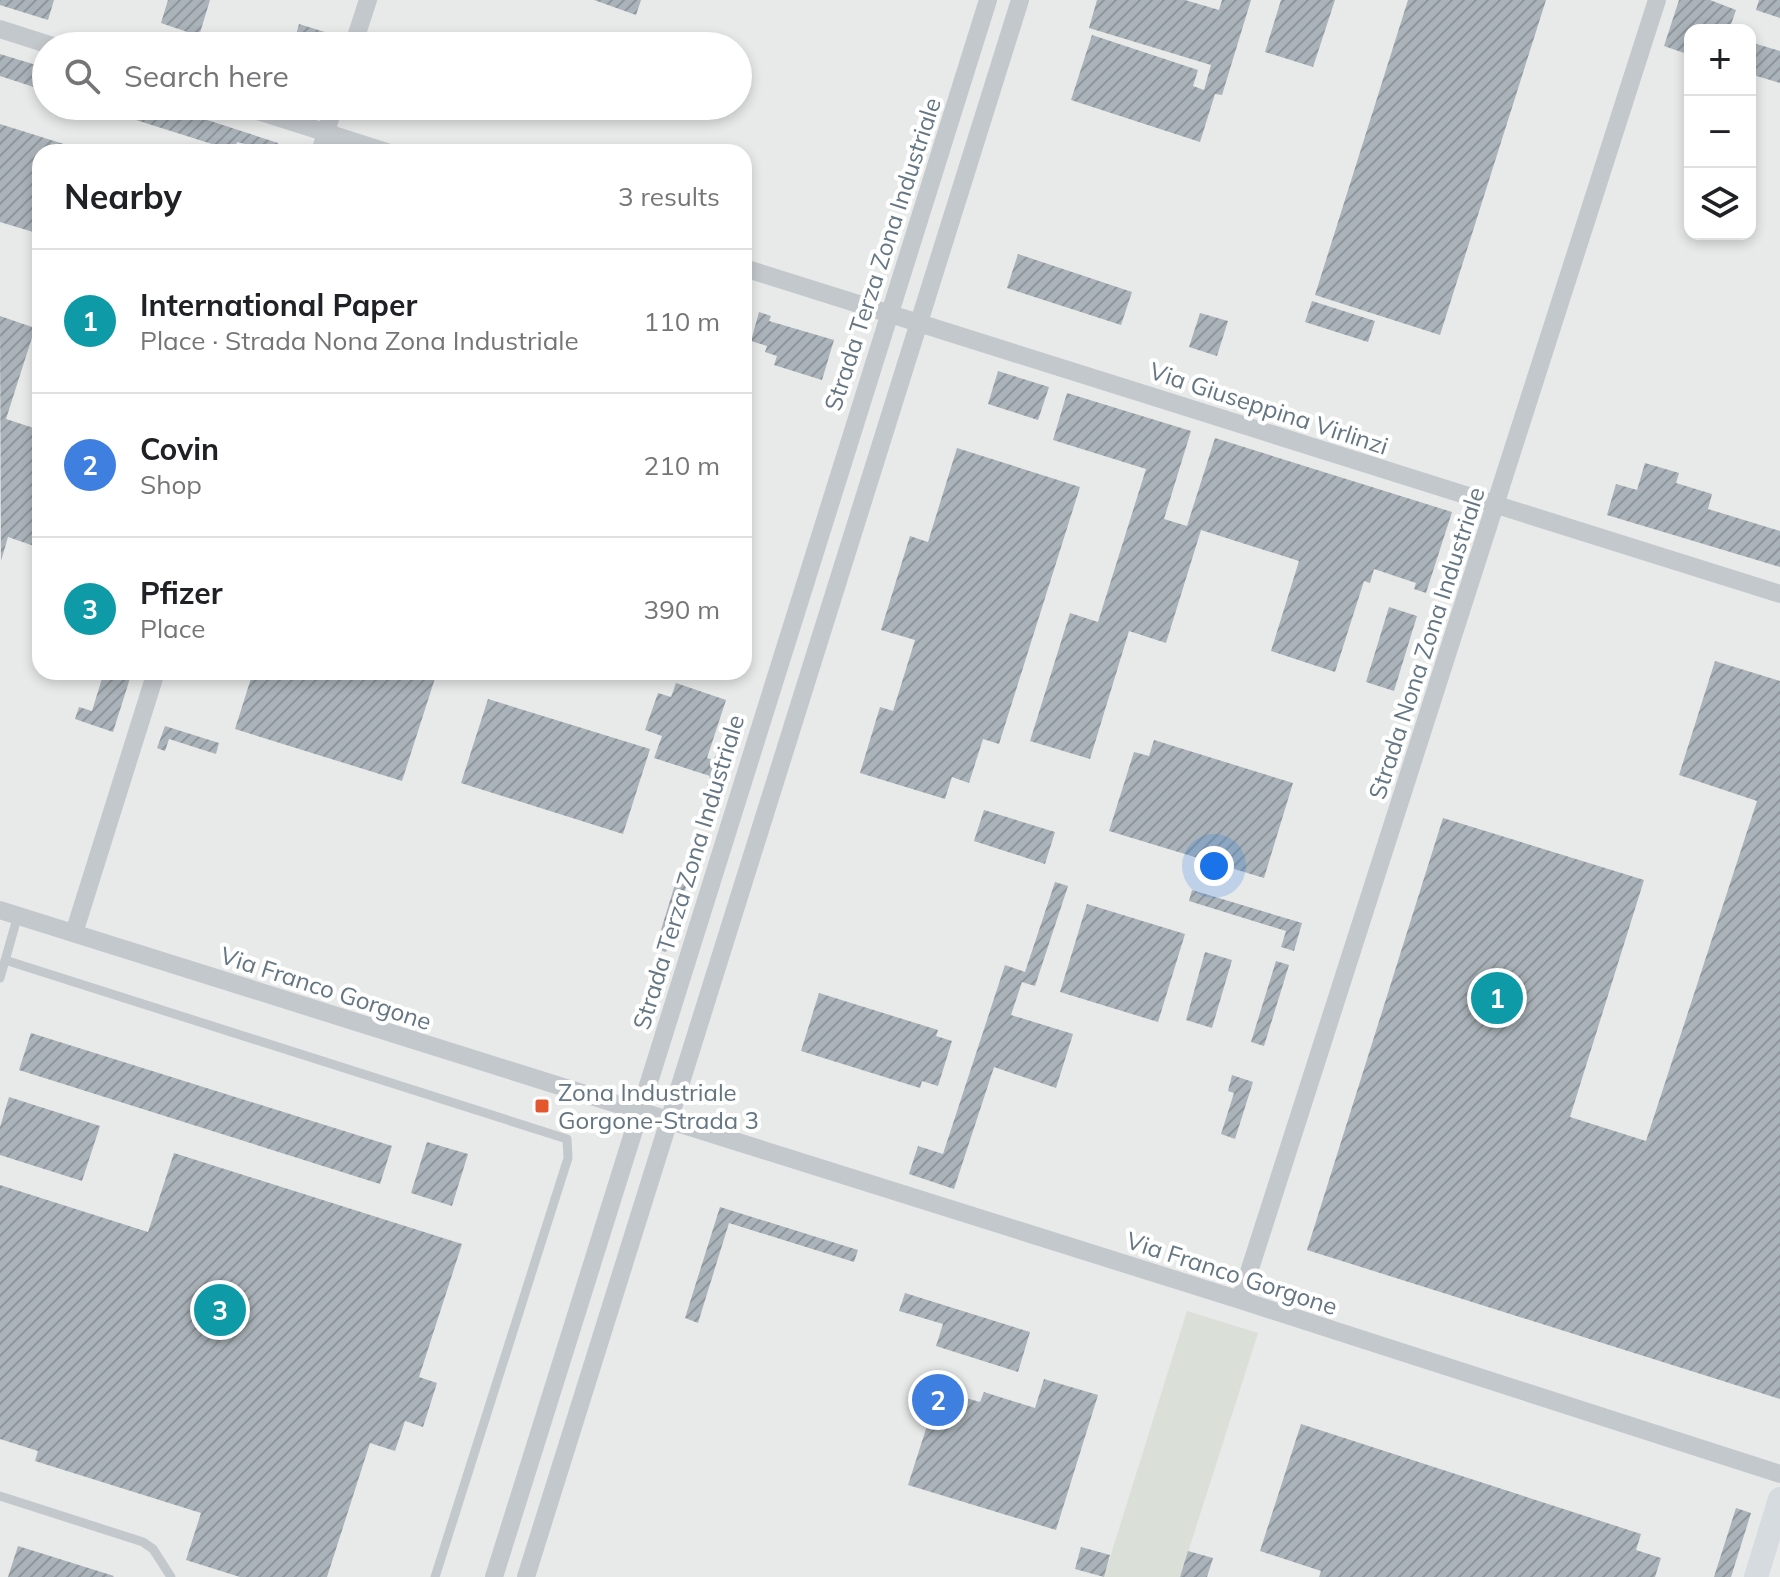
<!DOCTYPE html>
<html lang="en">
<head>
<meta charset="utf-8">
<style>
	:root { --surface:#fff; --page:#f6f6f6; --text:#202124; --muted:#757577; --line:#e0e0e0; --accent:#e4572e }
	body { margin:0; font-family:Mulish,sans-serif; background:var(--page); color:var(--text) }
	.controls { position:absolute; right:24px; top:24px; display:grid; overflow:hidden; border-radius:16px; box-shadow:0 4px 12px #0003 }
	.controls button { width:72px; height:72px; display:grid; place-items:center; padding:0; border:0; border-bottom:2px solid var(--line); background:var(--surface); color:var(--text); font:40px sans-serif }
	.you { position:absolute; left:1214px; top:866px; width:28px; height:28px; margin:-20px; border:6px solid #fff; border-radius:50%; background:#1a73e8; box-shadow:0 0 0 12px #1a73e833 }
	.badge { display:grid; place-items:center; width:52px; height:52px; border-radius:50%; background:var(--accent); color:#fff; font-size:26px; font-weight:700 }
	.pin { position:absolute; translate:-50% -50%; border:4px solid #fff; box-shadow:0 2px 8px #0006 }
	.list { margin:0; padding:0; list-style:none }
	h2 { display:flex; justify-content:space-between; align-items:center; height:104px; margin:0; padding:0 32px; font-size:34px }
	h2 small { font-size:26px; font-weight:400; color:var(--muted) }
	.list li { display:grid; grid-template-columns:52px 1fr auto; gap:24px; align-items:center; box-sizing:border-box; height:144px; padding:0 32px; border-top:2px solid var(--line) }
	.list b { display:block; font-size:30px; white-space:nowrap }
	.list p { margin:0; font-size:26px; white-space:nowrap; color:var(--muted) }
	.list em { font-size:26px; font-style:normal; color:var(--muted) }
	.icon { flex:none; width:44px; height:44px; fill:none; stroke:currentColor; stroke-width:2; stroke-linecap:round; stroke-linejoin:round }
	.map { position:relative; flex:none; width:1780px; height:1577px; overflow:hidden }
	.search { position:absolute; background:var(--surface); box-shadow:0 4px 12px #0003; left:32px; top:32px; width:720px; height:88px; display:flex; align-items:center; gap:20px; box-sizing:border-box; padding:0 28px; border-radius:44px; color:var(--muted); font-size:30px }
	.panel { position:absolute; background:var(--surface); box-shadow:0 4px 12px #0003; left:32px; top:144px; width:720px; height:536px; border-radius:24px }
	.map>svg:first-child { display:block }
</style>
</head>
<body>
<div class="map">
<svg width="1780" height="1577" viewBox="0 0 1780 1577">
	<defs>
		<pattern id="building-hatch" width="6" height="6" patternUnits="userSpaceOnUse" patternTransform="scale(2)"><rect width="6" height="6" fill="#aab3b9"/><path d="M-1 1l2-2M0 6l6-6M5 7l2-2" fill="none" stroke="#8e969c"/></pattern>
	</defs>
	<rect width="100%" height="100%" fill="#fafaf8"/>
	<path fill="#e8e9e9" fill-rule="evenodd" d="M0,0H1780V1577H0ZM1690,30H1750V234H1690ZM46,46H738V106H46ZM40,152H744V672H40Z"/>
	<path fill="#dadfd7" d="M1187,1311L1258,1333L1180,1577H1104Z"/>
	<path fill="url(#building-hatch)" d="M0,0H54L48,20L0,5Z
		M168,0H210L199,36L161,23Z
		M594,0H641L636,15Z
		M1097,0H1185L1219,10L1222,0H1251L1222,95L1215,94L1200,142L1071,100L1092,35L1198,70L1193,86L1204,90L1211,65L1089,28Z
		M1281,0H1335L1313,67L1265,52Z
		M1408,0H1546L1440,335L1315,295Z
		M1679,0H1710L1736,10L1729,30H1690V55L1664,46Z
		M1759,0H1780V18L1756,10Z
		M299,24L328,33L324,46H293Z
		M1750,42L1780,51V83L1750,74Z
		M0,54L46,68V91L0,76Z
		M164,106L278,143L275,152L237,142L234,151L95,107Z
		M0,124L86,151L40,152V234L0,222Z
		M1018,254L1132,292L1121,325L1007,288Z
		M1312,301L1375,321L1368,342L1305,322Z
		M759,312L771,316L769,321L834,340L822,380L774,365L777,356L765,352L767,346L751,341Z
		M1200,313L1228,321L1217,356L1189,347Z
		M0,316L35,328L6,419L40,430V548L8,537L1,561Z
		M998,371L1049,387L1038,420L988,404Z
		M1067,393L1191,431L1164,519L1187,526L1215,438L1452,512L1426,593L1414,589L1416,583L1374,569L1370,583L1364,581L1335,672L1271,651L1299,561L1201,530L1166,643L1129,631L1090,759L1030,741L1070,613L1098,622L1146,469L1053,440Z
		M957,448L1080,487L999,744L983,739L969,783L952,777L945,799L860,773L880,707L893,711L915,640L881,630L910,536L928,542Z
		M1645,463L1679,473L1676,483L1712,494L1708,509L1780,531V567L1607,515L1616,484L1637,490Z
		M1389,607L1417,616L1394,691L1366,682Z
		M1715,661L1780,681V1399L1307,1250L1443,818L1644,880L1570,1117L1646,1141L1757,801L1679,775Z
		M104,672H132L113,732L75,719L79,707L92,711Z
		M253,672H437L402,781L235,729Z
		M676,683L726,700L707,758L714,760L715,756L726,759L715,793L706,790L710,776L654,758L662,736L645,730L658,693L671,697Z
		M488,699L650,749L623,834L461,783Z
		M165,726L219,743L216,754L169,739L165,751L157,748Z
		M1154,740L1293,783L1264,878L1109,831L1134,752L1149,756Z
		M984,810L1055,832L1045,864L974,841Z
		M680,868L691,871L666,952L659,950L665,931L661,930Z
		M1055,882L1068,886L1035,986L1022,982L1011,1015L1073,1034L1056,1088L994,1067L954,1189L909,1174L918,1146L943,1154L1005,965L1025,972Z
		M1192,890L1302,923L1294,951L1281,947L1286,931L1189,901Z
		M1087,904L1185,934L1158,1022L1060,992Z
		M1205,952L1232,960L1212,1028L1186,1020Z
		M1276,961L1289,965L1264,1046L1251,1042Z
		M819,993L938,1030L936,1036L952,1041L938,1086L922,1081L920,1088L801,1051Z
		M31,1033L392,1146L380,1184L19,1070Z
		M1232,1075L1253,1082L1235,1139L1221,1134L1234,1093L1228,1091Z
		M9,1097L100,1126L82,1181L0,1155V1127Z
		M427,1142L468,1154L452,1206L411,1193Z
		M174,1153L462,1244L419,1377L437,1383L423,1427L405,1421L395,1451L370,1443L327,1577H240L186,1560L201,1513L35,1461L38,1451L0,1439V1185L148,1232Z
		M720,1207L858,1250L854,1262L729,1223L698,1323L685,1318Z
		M905,1293L1030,1332L1018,1372L936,1346L943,1324L899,1311Z
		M1044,1379L1098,1395L1056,1530L908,1485L934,1404L947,1408L952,1394L980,1402L984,1392L1035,1408Z
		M1301,1424L1641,1534L1636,1550L1661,1558L1655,1577H1319L1321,1571L1260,1551Z
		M1736,1508L1751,1513L1731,1577H1714Z
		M18,1546L114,1576L113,1577H8Z
		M1081,1547L1110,1555L1104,1577L1075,1569Z
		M1188,1551L1213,1558L1207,1577H1180Z"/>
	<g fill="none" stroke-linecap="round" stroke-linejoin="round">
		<path stroke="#c3c8cc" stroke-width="9" d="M5,960L567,1139L568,1158L435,1577
			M0,978L18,915
			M0,1496L143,1542L153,1549L171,1577"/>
		<path stroke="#c3c8cc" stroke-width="18" d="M0,29L53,46
			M353,46L368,0
			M242,106L387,152
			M320,152L334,106
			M744,268L1780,594
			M0,910L1240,1300L1780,1474
			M74,933L156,672
			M1240,1300L1657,0
			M494,1577L988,0
			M526,1577L1020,0"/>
		<path stroke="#d6dbdf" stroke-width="24" d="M1756,1577L1780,1499"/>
	</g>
	<rect fill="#e4572e" stroke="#fff" stroke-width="3" x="534" y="1098" width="16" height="16" rx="4"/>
	<g text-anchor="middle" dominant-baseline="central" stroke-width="8" stroke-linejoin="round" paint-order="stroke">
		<g font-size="24" fill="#657683" stroke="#fff">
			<text transform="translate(882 254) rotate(-72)">Strada Terza Zona Industriale</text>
			<text transform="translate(1269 408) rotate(18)">Via Giuseppina Virlinzi</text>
			<text transform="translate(1426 643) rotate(-72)">Strada Nona Zona Industriale</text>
			<text transform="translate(688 872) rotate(-73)">Strada Terza Zona Industriale</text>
			<text transform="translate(326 988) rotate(18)">Via Franco Gorgone</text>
			<text transform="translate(1232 1273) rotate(18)">Via Franco Gorgone</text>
		</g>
		<g font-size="24" fill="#657683" stroke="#fff" text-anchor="start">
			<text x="558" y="1092">Zona Industriale<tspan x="558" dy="28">Gorgone-Strada 3</tspan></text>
		</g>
	</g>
</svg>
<div class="controls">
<button>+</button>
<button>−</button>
<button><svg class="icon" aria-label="layers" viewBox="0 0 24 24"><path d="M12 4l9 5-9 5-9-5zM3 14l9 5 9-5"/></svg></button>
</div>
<div class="you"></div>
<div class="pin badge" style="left:1497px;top:998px;background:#0f9aa8">1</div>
<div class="pin badge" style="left:938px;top:1400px;background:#3f7fe0">2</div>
<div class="pin badge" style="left:220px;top:1310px;background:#0f9aa8">3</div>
<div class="search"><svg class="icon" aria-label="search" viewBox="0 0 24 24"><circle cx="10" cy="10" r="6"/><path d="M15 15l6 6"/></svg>Search here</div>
<section class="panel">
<h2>Nearby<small>3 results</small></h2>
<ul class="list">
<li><span class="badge" style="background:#0f9aa8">1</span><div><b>International Paper</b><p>Place · Strada Nona Zona Industriale</p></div><em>110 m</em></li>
<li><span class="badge" style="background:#3f7fe0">2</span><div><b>Covin</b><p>Shop</p></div><em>210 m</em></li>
<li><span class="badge" style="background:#0f9aa8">3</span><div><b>Pfizer</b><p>Place</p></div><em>390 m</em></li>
</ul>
</section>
</div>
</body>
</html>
